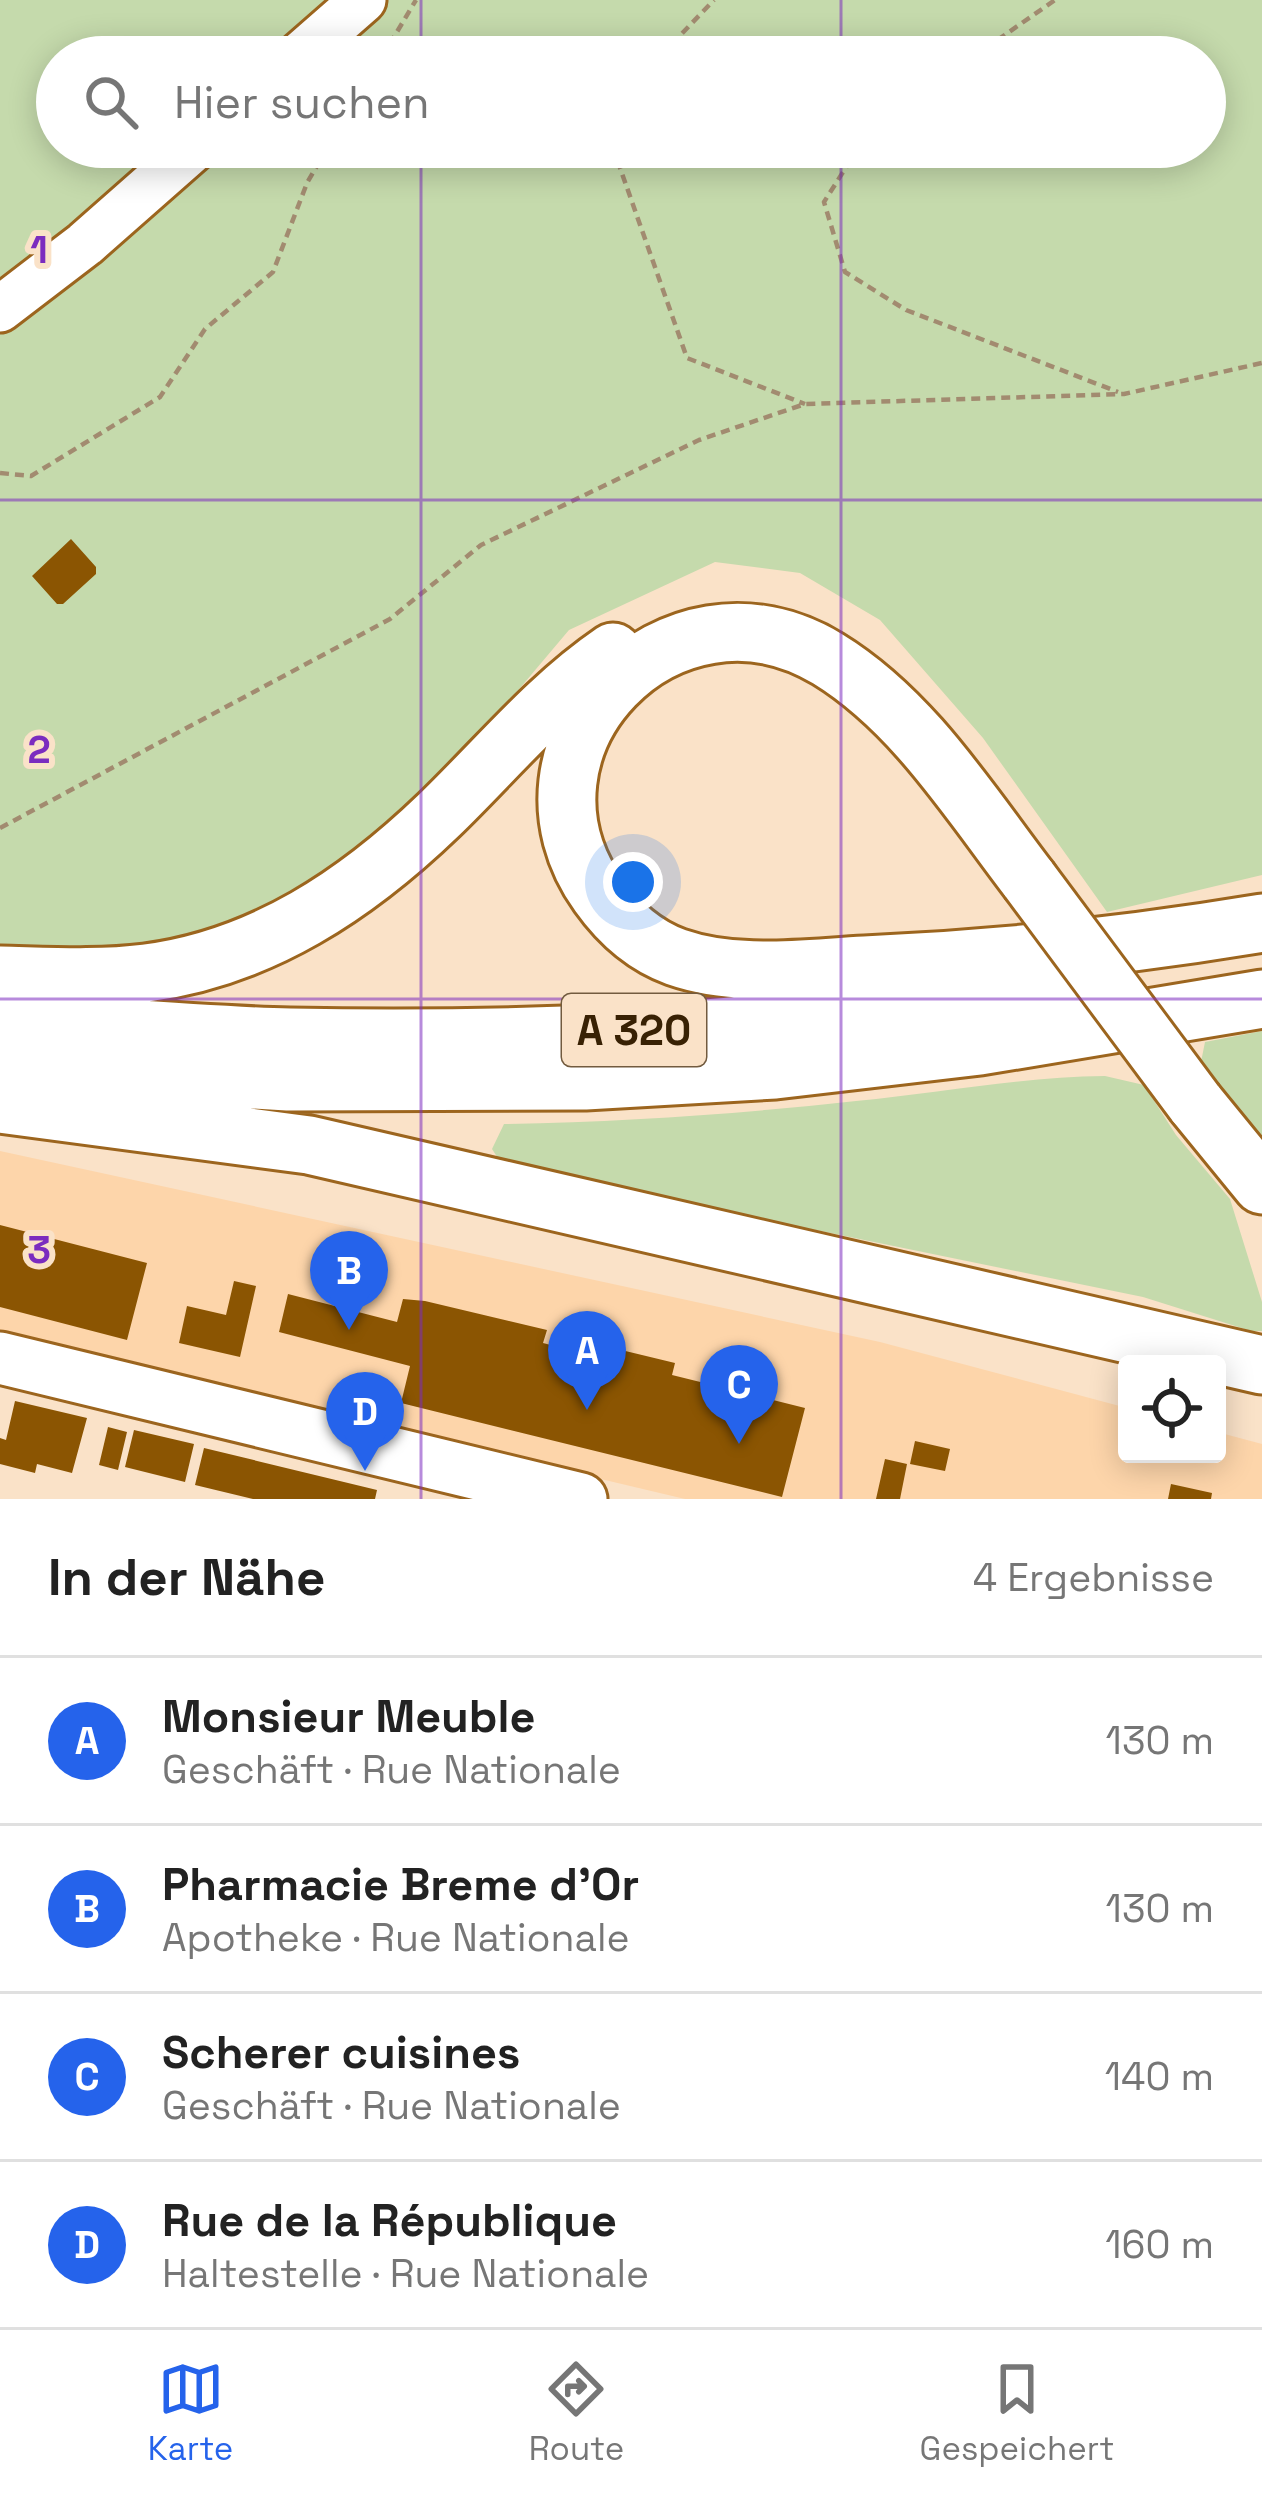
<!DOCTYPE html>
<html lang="de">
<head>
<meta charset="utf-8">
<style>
	:root { --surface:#fff; --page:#f2f2f2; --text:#222; --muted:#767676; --line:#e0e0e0; --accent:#2563eb }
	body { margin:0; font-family:"Space Grotesk",sans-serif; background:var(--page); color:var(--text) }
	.controls { position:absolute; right:36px; bottom:36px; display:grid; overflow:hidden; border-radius:12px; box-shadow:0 6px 30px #0003 }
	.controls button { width:108px; height:108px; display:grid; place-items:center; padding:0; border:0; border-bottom:3px solid var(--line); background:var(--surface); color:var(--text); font:60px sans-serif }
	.you { position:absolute; left:633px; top:882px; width:42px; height:42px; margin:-30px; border:9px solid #fff; border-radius:50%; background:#1a73e8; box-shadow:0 0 0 18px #1a73e833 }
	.badge { display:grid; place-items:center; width:78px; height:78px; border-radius:50%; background:var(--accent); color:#fff; font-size:39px; font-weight:700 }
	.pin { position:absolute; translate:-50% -99px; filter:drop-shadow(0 3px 6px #0008) }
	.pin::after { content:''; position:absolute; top:63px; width:42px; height:36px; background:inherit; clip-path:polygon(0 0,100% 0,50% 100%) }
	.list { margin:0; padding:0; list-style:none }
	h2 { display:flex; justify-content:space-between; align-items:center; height:156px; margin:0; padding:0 48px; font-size:51px }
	h2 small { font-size:39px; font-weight:400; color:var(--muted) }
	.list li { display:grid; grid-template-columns:78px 1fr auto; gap:36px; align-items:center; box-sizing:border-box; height:168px; padding:0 48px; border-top:3px solid var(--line) }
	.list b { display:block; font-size:45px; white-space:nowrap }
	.list p { margin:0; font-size:39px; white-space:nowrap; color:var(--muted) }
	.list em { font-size:39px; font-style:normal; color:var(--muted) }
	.icon { flex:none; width:66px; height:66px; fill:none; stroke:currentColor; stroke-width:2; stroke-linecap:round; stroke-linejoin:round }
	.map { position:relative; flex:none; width:1262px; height:1499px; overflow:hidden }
	.search { position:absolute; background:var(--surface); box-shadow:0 6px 30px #0003; left:36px; right:36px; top:36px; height:132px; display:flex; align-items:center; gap:30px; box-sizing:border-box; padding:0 42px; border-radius:66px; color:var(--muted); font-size:45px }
	.sheet { height:828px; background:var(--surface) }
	nav { display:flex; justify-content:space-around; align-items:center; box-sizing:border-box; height:168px; border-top:3px solid var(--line); background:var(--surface); font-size:33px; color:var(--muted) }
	nav a { display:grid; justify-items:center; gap:6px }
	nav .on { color:var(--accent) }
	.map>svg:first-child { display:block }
</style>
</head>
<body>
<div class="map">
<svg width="1262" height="1499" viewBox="0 0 1262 1499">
	<rect width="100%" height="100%" fill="#fae2c8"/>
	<path fill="#fdd5aa" d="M0,1151L880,1342L1127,1408V1454H1217V1432L1262,1444V1499H685L0,1336Z"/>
	<path fill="#c5daac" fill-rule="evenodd" d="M0,0H1262V875L1107,912L983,738L880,620L800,573L715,562L569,630L429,796L336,893L178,954L0,962ZM57,57H1205V147H57Z
		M1262,1031V1142L1201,1062L1205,1042Z
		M1105,1076L1144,1085L1176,1135L1230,1199L1262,1302V1331H1251L1143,1297L503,1166L492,1149L504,1124C622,1122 739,1114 856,1101C939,1093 1021,1077 1105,1076Z"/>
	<path fill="#8b5502" d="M71,539L96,567V574L63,604H57L32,576Z
		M0,1225L147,1263L127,1340L0,1307Z
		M234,1281L256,1286L240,1357L179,1343L187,1306L226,1315Z
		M288,1294L397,1322L403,1299L425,1301L547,1330L543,1343L593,1356L598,1338L614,1342L613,1348L675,1363L672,1375L805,1408L782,1497L401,1403L410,1366L279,1332Z
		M15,1401L87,1418L72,1473L37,1464L35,1473L0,1464V1438L6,1440Z
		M108,1427L127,1432L118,1470L99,1465Z
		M134,1430L194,1444L185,1482L125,1467Z
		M915,1441L950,1449L945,1471L910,1464Z
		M204,1448L377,1490L375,1499H253L195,1485Z
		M885,1459L907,1464L900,1499H876Z
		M1171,1484L1212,1493L1211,1499H1168Z"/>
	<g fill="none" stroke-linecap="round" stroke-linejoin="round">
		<g stroke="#9c651e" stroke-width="51">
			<path id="secondary" d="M298,57L363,0
				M0,309L85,244L195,147"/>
		</g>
		<g stroke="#9c651e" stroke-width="57">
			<path id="primary" d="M0,1358L581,1499"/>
		</g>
		<g stroke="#9c651e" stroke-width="63">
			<path id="motorway" d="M1029,880C970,803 913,711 828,659C670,563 493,747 599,895C619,923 643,945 676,957C736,978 803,968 865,965C999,959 1130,945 1262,923
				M0,975C48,976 99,979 146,973C262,958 357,894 439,815C496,760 547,697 613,652
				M0,1020C97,1025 194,1035 290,1037C549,1042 814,1029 1069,986
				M0,1065L288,1082L585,1081L775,1070L980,1046L1262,999
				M1195,1103L1262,1185
				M0,1104L309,1145L1262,1365"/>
		</g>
		<path stroke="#a28b70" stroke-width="4.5" stroke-dasharray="9 6" stroke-linecap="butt" d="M382,57L416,0
			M665,57L668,48L714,0
			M973,57L1055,0
			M627,147L619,165L687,358L805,404
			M859,147L824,202L845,272L906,310L1118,392
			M0,473L31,476L160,397L205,329L273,272L307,183L328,147
			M0,828L390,619L481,545L699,440L805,404L1124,394L1262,363"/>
		<use href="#secondary" stroke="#fff" stroke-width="45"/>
		<use href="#primary" stroke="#fff" stroke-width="51"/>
		<use href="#motorway" stroke="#fff" stroke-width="57"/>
		<g stroke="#9c651e" stroke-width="63" stroke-linecap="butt">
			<path id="motorway-bridge" d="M1029,880L1195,1103"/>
		</g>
		<use href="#motorway-bridge" stroke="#fff" stroke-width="57"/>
	</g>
	<path fill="none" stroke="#7b2cbf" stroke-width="3" stroke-opacity="0.55" d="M421,0V57M841,0V57M421,147V1499M841,147V1499M0,500H1262M0,999H1262"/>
	<g text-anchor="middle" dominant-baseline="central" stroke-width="12" stroke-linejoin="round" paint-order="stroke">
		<rect fill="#fae2c8" stroke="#725b3f" stroke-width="3" x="562" y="994" width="144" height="72" rx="9"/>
		<g font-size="42" font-weight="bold" fill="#382104">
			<text x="634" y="1030">A 320</text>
		</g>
	</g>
	<g font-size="39" text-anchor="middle" font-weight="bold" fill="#7b2cbf" stroke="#fae2c8" stroke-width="12" stroke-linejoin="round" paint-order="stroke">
		<text x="39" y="263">1</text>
		<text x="39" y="763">2</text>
		<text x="39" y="1263">3</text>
	</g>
</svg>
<div class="controls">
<button><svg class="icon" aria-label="locate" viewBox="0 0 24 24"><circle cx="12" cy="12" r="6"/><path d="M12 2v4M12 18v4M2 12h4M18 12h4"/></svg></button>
</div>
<div class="you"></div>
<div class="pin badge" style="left:587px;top:1410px">A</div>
<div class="pin badge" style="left:349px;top:1330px">B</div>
<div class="pin badge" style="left:739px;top:1444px">C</div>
<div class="pin badge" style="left:365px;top:1471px">D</div>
<div class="search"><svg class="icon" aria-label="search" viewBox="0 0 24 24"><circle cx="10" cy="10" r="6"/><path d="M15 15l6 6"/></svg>Hier suchen</div>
</div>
<section class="sheet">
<h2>In der Nähe<small>4 Ergebnisse</small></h2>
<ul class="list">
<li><span class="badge">A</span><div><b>Monsieur Meuble</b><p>Geschäft · Rue Nationale</p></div><em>130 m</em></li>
<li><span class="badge">B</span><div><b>Pharmacie Breme d'Or</b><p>Apotheke · Rue Nationale</p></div><em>130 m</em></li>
<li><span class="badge">C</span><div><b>Scherer cuisines</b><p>Geschäft · Rue Nationale</p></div><em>140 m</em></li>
<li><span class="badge">D</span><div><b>Rue de la République</b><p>Haltestelle · Rue Nationale</p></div><em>160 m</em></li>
</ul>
</section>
<nav>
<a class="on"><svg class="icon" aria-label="map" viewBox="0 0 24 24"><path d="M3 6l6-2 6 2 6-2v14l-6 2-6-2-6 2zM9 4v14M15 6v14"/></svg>Karte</a>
<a><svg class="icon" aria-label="directions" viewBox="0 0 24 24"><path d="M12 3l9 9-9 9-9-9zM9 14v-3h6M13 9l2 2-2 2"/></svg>Route</a>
<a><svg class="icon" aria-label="saved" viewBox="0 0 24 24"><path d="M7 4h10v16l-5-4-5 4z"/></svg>Gespeichert</a>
</nav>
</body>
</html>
